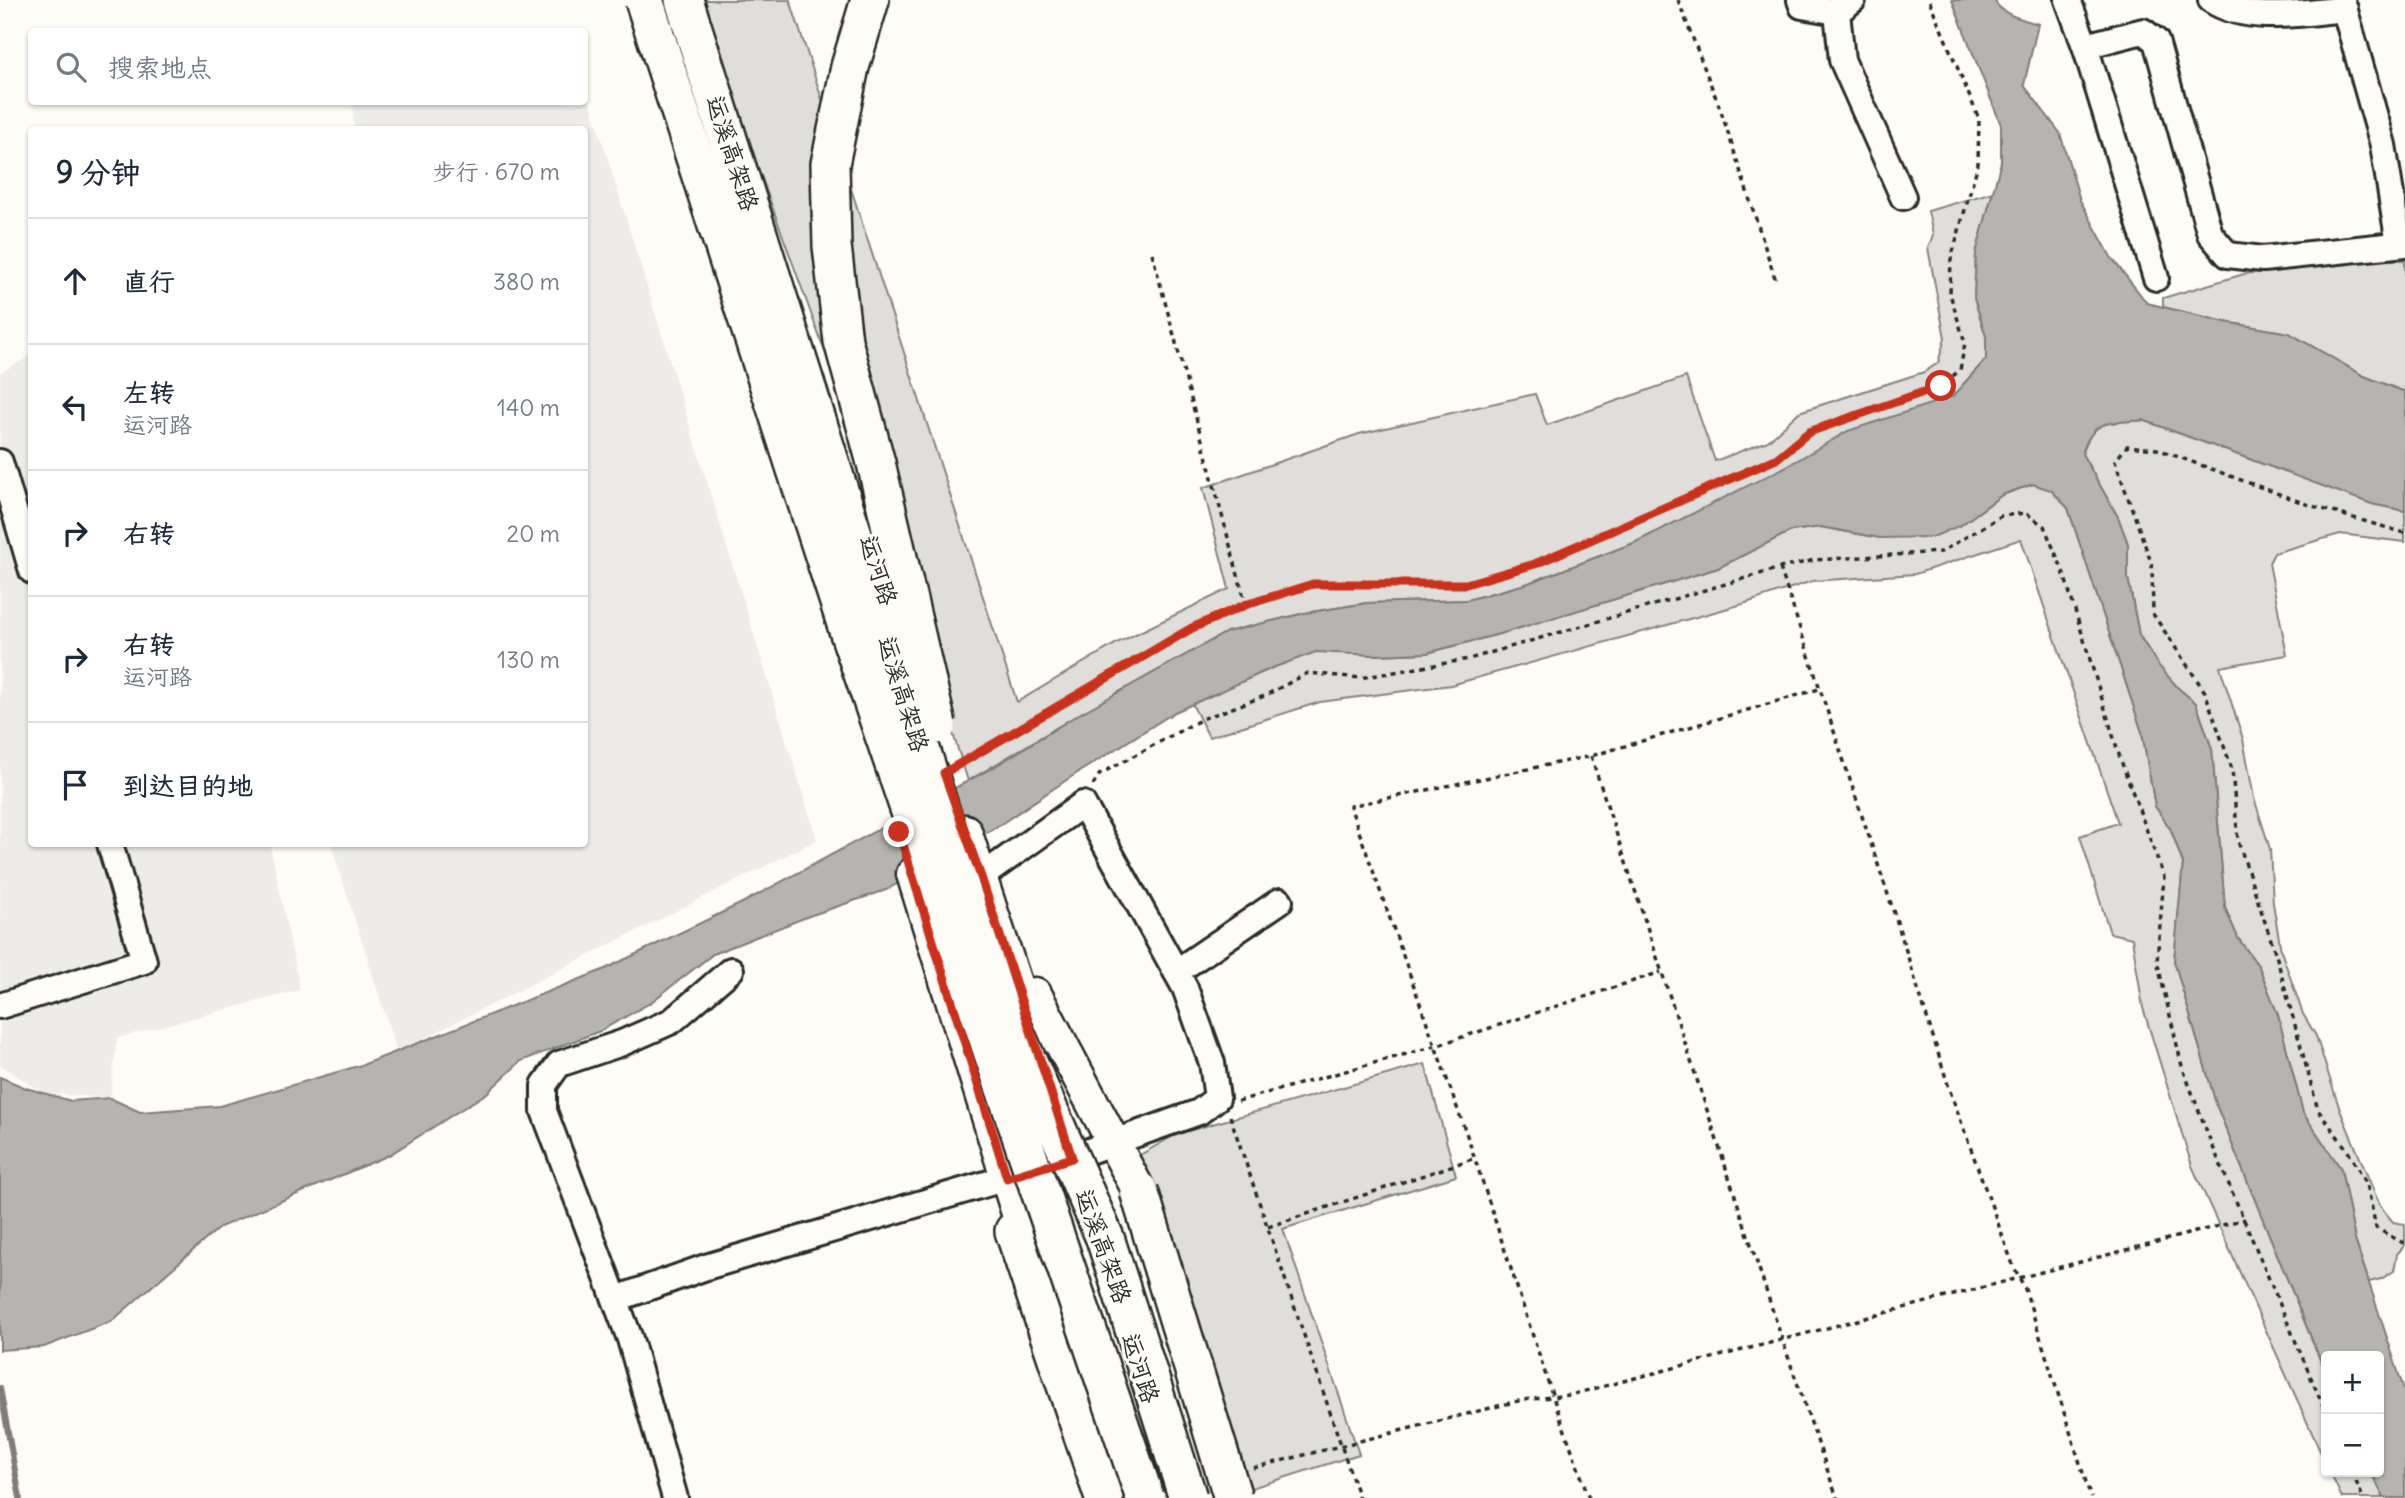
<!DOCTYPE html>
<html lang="zh">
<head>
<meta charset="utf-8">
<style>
	:root { --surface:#fff; --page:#f6f6f7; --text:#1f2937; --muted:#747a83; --line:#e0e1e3 }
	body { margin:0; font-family:Delius,"LXGW WenKai TC",sans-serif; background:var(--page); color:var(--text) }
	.controls { position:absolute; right:21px; bottom:21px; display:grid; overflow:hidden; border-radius:7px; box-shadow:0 2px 5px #0004 }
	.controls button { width:63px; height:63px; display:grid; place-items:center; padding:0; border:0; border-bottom:2px solid var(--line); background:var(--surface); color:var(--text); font:35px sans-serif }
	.stop { position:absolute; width:21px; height:21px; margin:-16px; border:5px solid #c8321e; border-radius:50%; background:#fff }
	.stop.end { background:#c8321e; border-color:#fff; box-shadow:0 2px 7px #0008 }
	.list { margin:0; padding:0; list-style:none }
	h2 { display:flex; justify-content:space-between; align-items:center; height:91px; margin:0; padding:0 28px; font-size:30px }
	h2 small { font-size:23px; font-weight:400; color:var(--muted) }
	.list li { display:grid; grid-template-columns:46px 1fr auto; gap:21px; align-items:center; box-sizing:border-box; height:126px; padding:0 28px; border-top:2px solid var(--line) }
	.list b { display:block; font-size:26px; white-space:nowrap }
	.list p { margin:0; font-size:23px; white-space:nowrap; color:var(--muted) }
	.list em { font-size:23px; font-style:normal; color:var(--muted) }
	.icon { flex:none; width:38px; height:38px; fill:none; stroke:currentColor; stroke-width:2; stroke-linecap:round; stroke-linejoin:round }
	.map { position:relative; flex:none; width:2405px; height:1498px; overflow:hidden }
	.search { position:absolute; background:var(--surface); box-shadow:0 2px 5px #0004; left:28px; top:28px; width:560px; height:77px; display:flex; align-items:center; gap:18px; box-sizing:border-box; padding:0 24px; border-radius:7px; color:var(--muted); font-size:26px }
	.panel { position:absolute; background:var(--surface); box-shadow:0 2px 5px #0004; left:28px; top:126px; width:560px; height:721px; border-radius:7px }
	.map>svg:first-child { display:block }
</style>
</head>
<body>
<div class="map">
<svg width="2405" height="1498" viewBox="0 0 2405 1498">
	<rect width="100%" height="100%" fill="#fdfcf7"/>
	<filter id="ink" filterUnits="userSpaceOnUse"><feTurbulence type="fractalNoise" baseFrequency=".0143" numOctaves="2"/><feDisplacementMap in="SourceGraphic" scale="14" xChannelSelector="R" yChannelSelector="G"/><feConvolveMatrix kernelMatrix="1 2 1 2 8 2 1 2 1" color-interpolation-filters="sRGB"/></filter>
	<g filter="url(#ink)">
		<path fill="#edece8" d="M585,85L817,840L397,1052L331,844H584V130L354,129L352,102H584Z
			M31,355L32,844H270L300,990L117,1038L110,1098L44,1093L0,1065V373Z"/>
		<path fill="#dfdeda" stroke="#858482" stroke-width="2" d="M697,0H790L1017,702L1117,643L1229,589L1203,488L1359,434L1535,394L1547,425L1686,377L1715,461L1768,441L1799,412L1924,372L1938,363L1945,338L1928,248L1933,235L1928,211L1993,192L1976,253L1974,298L1986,336V359L1952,397L1634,543L1526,584L1467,600L1367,603L1305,613L1227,632L1074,717L968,781L881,506Z
			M2367,260H2405V392L2364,376L2289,333L2225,322L2163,307V298L2244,274Z
			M2143,420L2372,504L2405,511V542L2340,534L2274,553L2269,563L2287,655L2220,667L2243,739L2254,798L2270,849L2273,903L2281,951L2303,1014L2316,1036L2340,1110L2380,1206L2393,1222L2405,1224V1245L2397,1254L2394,1271L2381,1279L2369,1282L2355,1240L2341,1169L2303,1113L2278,1015L2259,967L2238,938L2225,908L2212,749L2196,703L2178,688L2158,665L2139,635L2128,578V544L2118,517L2082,454C2094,416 2109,424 2143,420Z
			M2033,484L2051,490L2068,508L2142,732L2155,806L2171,830L2183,864L2174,961L2217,1107L2326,1374V1464L2192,1166L2143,1008L2132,938L2110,933L2080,836L2118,823L2021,539L1915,574L1812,581L1743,604L1451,685L1320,702L1209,737L1192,704L1272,668L1316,651L1375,655L1427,653L1503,633L1718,568L1791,531L1821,527L1880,538L1961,525L2002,495Z
			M1425,1064L1456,1176L1283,1229L1359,1454L1242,1491L1140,1155L1177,1134Z
			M2330,1472H2371L2384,1498H2342Z"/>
		<path fill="#b5b4b1" stroke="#7e7d7b" stroke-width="2" d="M1952,0H1994C2002,15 2021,19 2038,24L2024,85L2060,133L2080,200L2111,257L2147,303L2225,322L2289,333L2364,376L2405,392V511L2372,504L2143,420C2110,424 2094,416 2082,454L2118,517L2128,544V578L2139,635L2158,665L2178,688L2196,703L2212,749L2225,908L2238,938L2259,967L2278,1015L2303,1113L2341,1169L2355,1240L2405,1393V1498H2384L2371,1472H2379V1356H2326V1374L2217,1107L2174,961L2183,863L2171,830L2155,806L2142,732L2068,508L2051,490L2033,484L2002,495L1961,525L1933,537L1880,538L1821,527L1791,531L1718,568L1503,633L1427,653L1375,655L1316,652L1272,668L1175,712L1071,777L998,826L886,890L809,916L713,954L650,1003L600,1031L521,1061L487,1093L389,1155L220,1227L112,1321L44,1347L0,1350V1077L26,1088L71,1101L110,1098L140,1112L220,1106L365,1064L603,970L742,903L994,767L1074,717L1227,632L1305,613L1367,603L1467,600L1526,584L1634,543L1789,465L1848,431L1952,397L1986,359V336L1974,298L1976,253L2001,162V125Z"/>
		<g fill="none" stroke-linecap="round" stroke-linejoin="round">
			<path stroke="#7e7d7b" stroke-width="6" d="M0,1388L20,1498"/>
			<g stroke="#2b2b2b" stroke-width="30">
				<path id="minor" d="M1800,0L1802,6L1837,12
					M1853,0L1837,12L1842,60L1903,197
					M2068,0L2085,46L2156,278
					M2211,0C2246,24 2305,13 2345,9
					M2342,0L2383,145L2399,244
					M2085,46L2143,31L2156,41L2210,234L2228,255L2263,259L2405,244
					M0,462L32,571
					M981,877L1083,804L1185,988L1212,1063L1217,1098L1199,1112L1058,1162
					M1176,972L1280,901
					M0,1006L144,961L110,844
					M616,1299L706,1267L1023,1173
					M675,1498L630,1339L544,1111V1085L559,1064L622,1043L672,1021L731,970"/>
			</g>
			<g stroke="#2b2b2b" stroke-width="37">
				<path id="major" d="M965,831L1034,1041
					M913,874L1030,1252
					M1035,994L1139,1191"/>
			</g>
			<g stroke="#2b2b2b" stroke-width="42">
				<path id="highway" d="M870,0L850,67L830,164L832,246L843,341L876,463
					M1014,1231L1104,1498"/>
			</g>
			<path stroke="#2b2b2b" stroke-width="3.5" stroke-dasharray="5 5" stroke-linecap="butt" d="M1678,0L1721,111L1776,281
				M1152,253L1246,605
				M2405,533L2309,505L2157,449L2127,446L2115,461L2152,565L2153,614L2205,692L2232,769L2238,841L2276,955L2318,1110L2346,1148L2367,1184L2376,1228L2405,1244
				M1780,568L1897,922L1950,1091L2013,1265L2025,1289L2091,1498
				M1591,756L1782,1339L1837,1498
				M954,767L1192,628L1246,605L1313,584H1466L1535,564L1776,459L1809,432L1941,386L1960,370L1965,343L1950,294L1951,259L1978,164L1979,119L1929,0
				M1093,785L1100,774L1202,719L1262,697L1308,673L1360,678L1469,659L1780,568L1815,560L1941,552L2001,516L2026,513L2044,526L2063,571L2120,758L2164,877L2157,961L2182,1066L2210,1140L2326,1413
				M1238,1101L1435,1046L1661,972
				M1230,1116L1359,1498
				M1268,1227L1475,1158
				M1253,1468L1522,1400L1570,1395L2245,1219
				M2352,1472L2363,1498
				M1589,1498L1553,1397L1470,1144L1350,806L1591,756L1819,689"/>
			<use href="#minor" stroke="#fdfcf7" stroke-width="24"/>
			<use href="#major" stroke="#fdfcf7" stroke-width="32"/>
			<use href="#highway" stroke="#fdfcf7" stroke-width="37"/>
			<g stroke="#2b2b2b" stroke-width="42" stroke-linecap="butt">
				<path id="highway-bridge" d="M644,0L850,636L1145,1498
					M684,0L999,996L1105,1238L1188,1498
					M876,463L937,725
					M1139,1191L1233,1498"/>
			</g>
			<use href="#highway-bridge" stroke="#fdfcf7" stroke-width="37"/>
		</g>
	</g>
	<g fill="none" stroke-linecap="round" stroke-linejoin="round" filter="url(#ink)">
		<path stroke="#c8321e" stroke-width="9" d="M899,832L1007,1178L1072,1158L981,877L944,773L1192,628L1245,605L1313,584H1466L1535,564L1776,459L1809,432L1941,386"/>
	</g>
	<g text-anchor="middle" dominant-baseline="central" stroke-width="6" stroke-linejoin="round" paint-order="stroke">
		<g font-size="24" fill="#2b2b2b" stroke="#fdfcf7">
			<text transform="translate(733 153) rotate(72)">运溪高架路</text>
			<text transform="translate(879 570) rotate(72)">运河路</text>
			<text transform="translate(904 694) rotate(73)">运溪高架路</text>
			<text transform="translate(1104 1246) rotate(70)">运溪高架路</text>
			<text transform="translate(1141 1368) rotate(72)">运河路</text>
		</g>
	</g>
</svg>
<div class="controls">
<button>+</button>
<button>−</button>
</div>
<div class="stop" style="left:1941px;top:386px"></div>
<div class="stop end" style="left:899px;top:832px"></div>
<div class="search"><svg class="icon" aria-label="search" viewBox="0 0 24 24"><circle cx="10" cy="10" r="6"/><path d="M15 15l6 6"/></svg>搜索地点</div>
<section class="panel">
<h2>9 分钟<small>步行 · 670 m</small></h2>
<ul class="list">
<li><svg class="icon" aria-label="ahead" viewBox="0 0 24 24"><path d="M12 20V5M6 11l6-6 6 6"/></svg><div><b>直行</b></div><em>380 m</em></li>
<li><svg class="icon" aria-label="left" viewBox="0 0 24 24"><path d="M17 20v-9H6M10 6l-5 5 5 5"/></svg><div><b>左转</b><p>运河路</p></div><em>140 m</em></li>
<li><svg class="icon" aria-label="right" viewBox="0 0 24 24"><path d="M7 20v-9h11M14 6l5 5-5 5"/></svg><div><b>右转</b></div><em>20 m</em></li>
<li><svg class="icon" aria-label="right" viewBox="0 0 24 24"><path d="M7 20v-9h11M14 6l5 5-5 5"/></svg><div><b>右转</b><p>运河路</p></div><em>130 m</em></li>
<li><svg class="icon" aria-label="arrive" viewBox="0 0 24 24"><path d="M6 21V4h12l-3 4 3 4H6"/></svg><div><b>到达目的地</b></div></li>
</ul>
</section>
</div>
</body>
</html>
